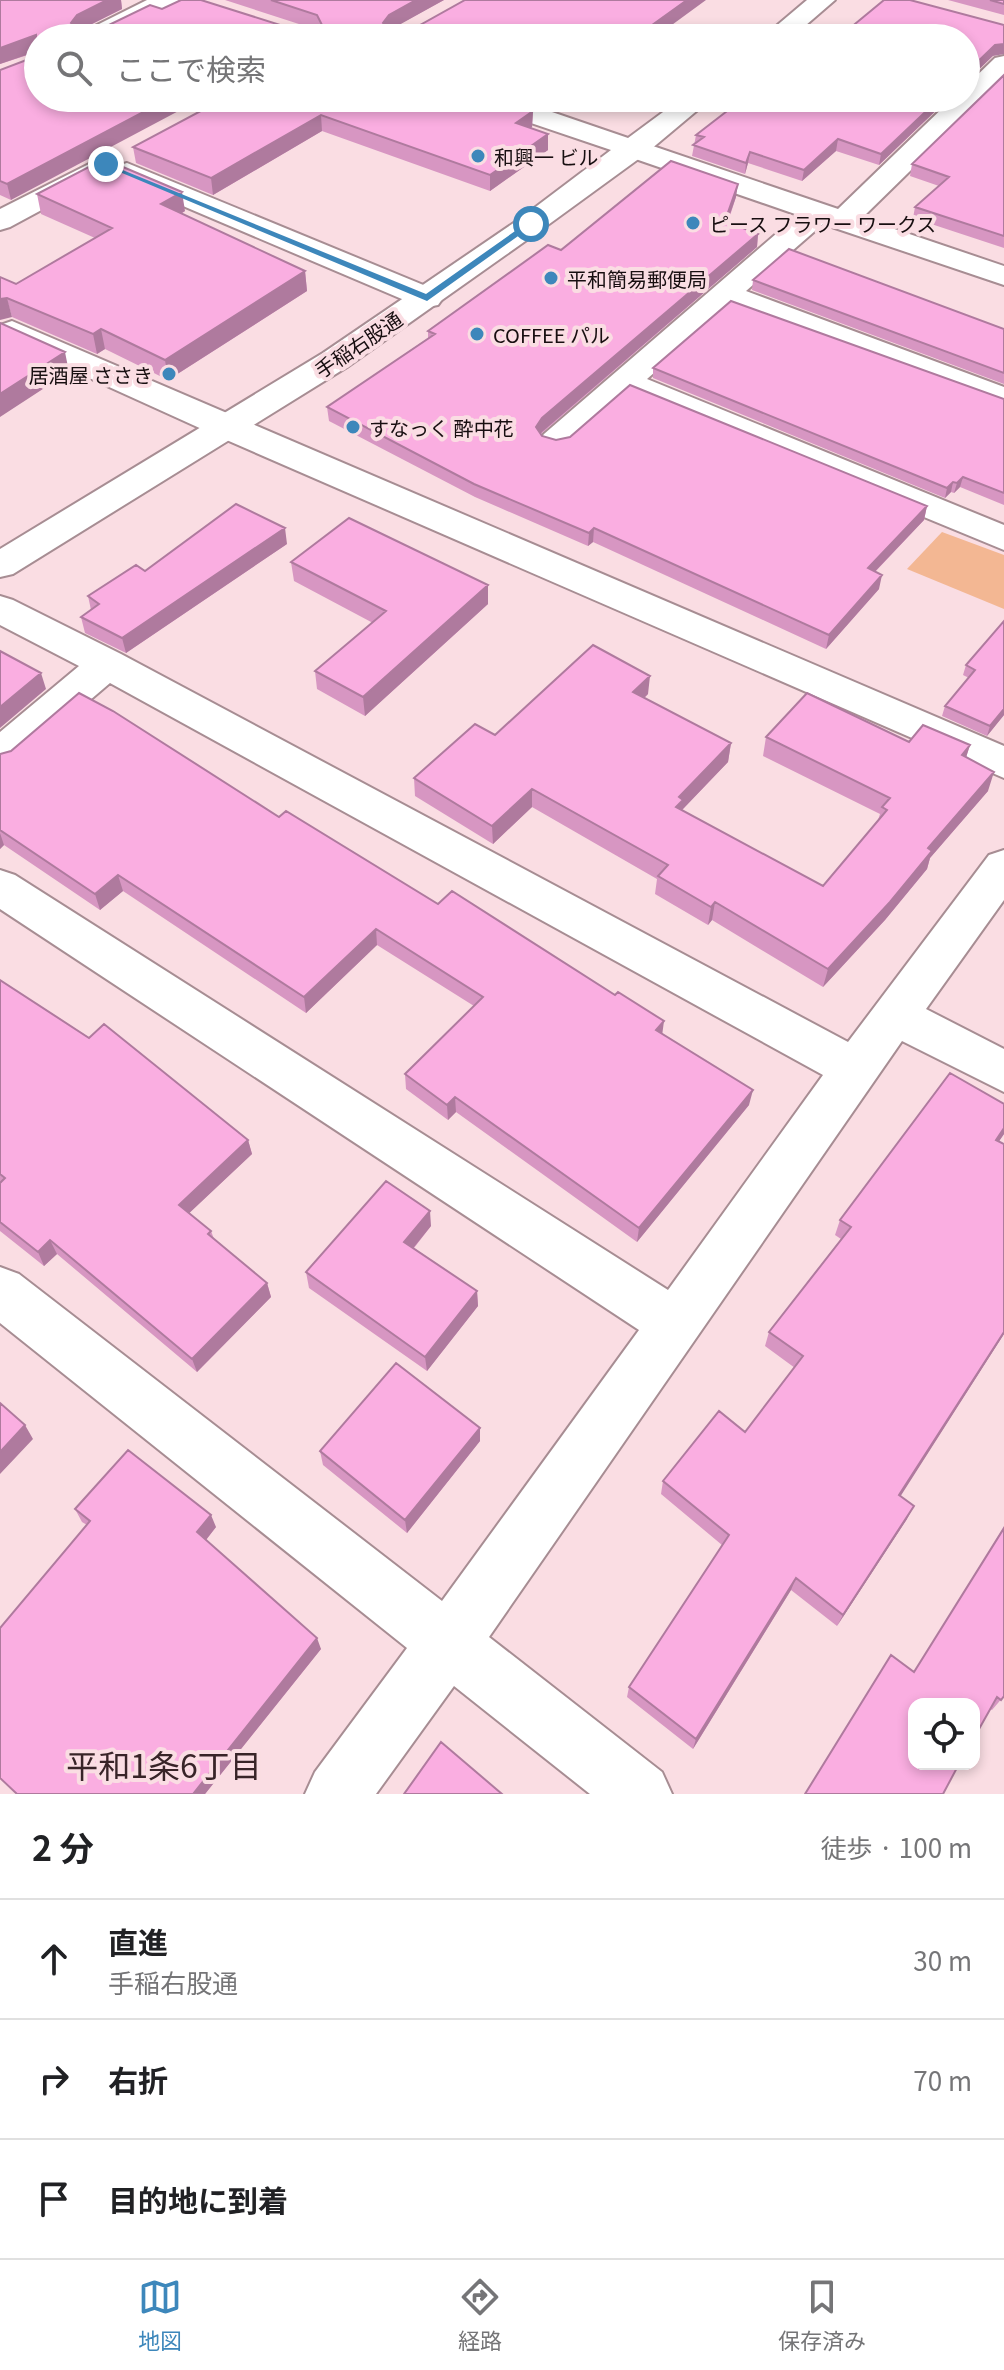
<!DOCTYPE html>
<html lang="ja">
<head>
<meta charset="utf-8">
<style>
	:root { --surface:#fff; --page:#f6f6f6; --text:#202124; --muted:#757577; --line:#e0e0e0; --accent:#3d87bb }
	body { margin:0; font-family:Georgia,"Noto Sans JP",serif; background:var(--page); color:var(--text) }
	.controls { position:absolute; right:24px; bottom:24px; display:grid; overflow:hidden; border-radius:16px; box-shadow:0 4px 12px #0003 }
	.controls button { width:72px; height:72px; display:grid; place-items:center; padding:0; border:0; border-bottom:2px solid var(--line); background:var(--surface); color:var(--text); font:40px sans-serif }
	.stop { position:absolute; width:24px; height:24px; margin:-18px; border:6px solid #3d87bb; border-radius:50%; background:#fff }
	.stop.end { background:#3d87bb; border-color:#fff; box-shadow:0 2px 8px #0008 }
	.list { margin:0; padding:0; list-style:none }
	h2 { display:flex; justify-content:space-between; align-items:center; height:104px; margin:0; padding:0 32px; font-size:34px }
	h2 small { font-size:26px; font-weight:400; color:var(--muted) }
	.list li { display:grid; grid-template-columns:52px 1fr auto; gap:24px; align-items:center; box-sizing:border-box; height:120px; padding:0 32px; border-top:2px solid var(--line) }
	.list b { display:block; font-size:30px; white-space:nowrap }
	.list p { margin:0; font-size:26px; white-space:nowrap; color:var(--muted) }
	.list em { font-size:26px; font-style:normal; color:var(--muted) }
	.icon { flex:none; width:44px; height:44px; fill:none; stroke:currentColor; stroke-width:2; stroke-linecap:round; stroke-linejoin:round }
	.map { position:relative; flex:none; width:1004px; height:1794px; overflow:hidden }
	.search { position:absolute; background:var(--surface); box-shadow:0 4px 12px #0003; left:24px; right:24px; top:24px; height:88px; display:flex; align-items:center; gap:20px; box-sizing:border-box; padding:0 28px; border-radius:44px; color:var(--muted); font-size:30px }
	.sheet { height:464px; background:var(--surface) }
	nav { display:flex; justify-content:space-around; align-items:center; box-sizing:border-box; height:112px; border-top:2px solid var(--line); background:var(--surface); font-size:22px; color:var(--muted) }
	nav a { display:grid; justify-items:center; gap:4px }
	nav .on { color:var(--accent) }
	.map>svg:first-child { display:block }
</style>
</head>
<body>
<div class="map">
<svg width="1004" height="1794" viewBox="0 0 1004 1794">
	<rect width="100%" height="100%" fill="#fadde3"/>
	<path fill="#f3b793" d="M942,532L1004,555V609L907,569Z"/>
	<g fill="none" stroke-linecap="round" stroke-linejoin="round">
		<g stroke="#a78d93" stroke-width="4">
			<path id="street" d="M147,0H179L176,5L110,38H77L81,33Z
				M1004,56V79L862,218L1004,266V285L823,224L746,291L1004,387V408L729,307L647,379L1004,525V550L628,395L568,448L556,451L544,448L539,441L544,434L798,215L624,155L620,149L624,143L634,141L644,143L838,209L953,98H966V86L995,58Z
				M127,163L438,291L443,298L438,305L427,307L416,305L117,178L113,172L117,166Z
				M89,164L99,167L103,173L99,179L10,227L0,230V209Z
				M12,321L1004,746V778L215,435L1,338L0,325Z
				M0,596L13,600L121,654L848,1042L989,855L1004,850V900L926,1009L1004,1049V1092L902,1041L489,1637L662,1772L672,1794H590L454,1686L376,1794H305L315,1772L407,1648L0,1323V1267L19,1274L442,1601L639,1330L0,909V870L15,875L668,1290L823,1075L110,683L14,765L0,770V732L79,666L0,625Z"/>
		</g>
		<g stroke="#a78d93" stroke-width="4">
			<path id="secondary" d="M807,0H835L791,38H762Z
				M472,98H511L628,138L682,98H712L644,155L541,230L347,367L13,574L0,577V549L323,353L521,218L611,150L475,104Z"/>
		</g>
		<use href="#street" fill="#fff" fill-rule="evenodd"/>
		<use href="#secondary" fill="#fff" fill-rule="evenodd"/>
	</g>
	<path fill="#d796c2" d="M0,0H121L122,9L90,25H109L162,9L280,25H302L225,0H444L398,25L654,38H38V98L11,200L0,195V70L37,56V52L0,64Z
		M948,0H1004V15Z
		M1004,75V248L913,218L915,207L939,186L910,176L912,164Z
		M225,98L533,111L532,127L531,128L548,150L490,191L322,131L213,195L136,163L133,147Z
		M520,98H572L555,110Z
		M949,98L879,165L836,151L802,181L748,163L745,174L692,156L696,135Z
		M37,194L185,211L181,214L305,271L307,291L168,380L105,349L97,354L12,317L0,277L16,284L95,238L41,214Z
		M736,197L728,222L758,234L757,247L541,434L542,436L556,440L927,506L924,520L875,572L879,589L826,649L593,542L588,546L475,497L329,421L327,407L428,338V331L561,250Z
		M753,280L1004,329V384L752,290Z
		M653,368L1004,399V505L960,487L954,493L951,492L945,498L653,378Z
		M287,544L126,653L85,633L81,617L91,610L88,596L145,571Z
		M291,562L488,604L365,716L317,689L315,671L373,623L294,581Z
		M1004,621V715L987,736L942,716L945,706L969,678L963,675L966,665Z
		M648,694L644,698L731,743L728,762L682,810L823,886L878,820L880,814L763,756L766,737L970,745L966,757L988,791L930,858L927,869L885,920L823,987L712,920L708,925L655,894L657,879L532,807L493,844L415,796L414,778L495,735Z
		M0,754L279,817L438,904L662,1034L749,1105L637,1242L456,1112L448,1120L406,1089L405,1074L474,1006L377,945L306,1013L123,891L100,910L4,845L0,849Z
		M0,980L248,1140L252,1154L189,1213L211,1231L214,1239L267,1283L271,1297L197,1372L57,1254L44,1266L0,1231Z
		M1004,1104V1134L999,1141L1004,1334L900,1496L907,1519L837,1626L791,1590L693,1749L627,1697L629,1687L722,1545L661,1494L663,1481L745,1432L795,1368L765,1346L769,1332L841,1239L835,1235L840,1220Z
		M431,1226L414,1248L477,1291L478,1306L427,1371L309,1288L306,1272Z
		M480,1441L407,1533L323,1465L320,1451Z
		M75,1509L216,1527L206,1540L321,1649L205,1794L87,1525L82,1522Z
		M1004,1527V1696L992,1710L914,1672Z"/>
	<path fill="#af7a9e" d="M107,0H121L122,9L80,30L71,23L77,15Z
		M416,0H444L390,30L383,23L389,15Z
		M687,0H706L654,38H634Z
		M36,35L38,51L0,64V48Z
		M1004,44V54L993,56L966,82V73L995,45Z
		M170,98H203L11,200L7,184Z
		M556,98H572L555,110Z
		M940,98H949L879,165L881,154Z
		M533,111L532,127L516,139V123Z
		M321,115L322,131L213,195L211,178Z
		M548,134V150L490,191V175Z
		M838,139L836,151L802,181L804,170Z
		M750,152L748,163L745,174L746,163Z
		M738,184L736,197L723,234L725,221Z
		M182,192L185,211L164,223L161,204Z
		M758,234L757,247L542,432L536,441V427L542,418Z
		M305,271L307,291L168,380L165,360Z
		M7,298L12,317L0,320V299Z
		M101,329L105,349L97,354L93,334Z
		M65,352L69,372L0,417V394Z
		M963,477L960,487L954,493L957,483Z
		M953,482L951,492L945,498L947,488Z
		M927,506L924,520L865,582L868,568Z
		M285,528L287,544L126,653L122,638Z
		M594,528L593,542L588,546L589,533Z
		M882,575L879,589L826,649L829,635Z
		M488,585V604L365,716L363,697Z
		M41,673L46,689L0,728V707Z
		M650,676L648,694L631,711L633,692Z
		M1004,709V715L987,736L990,726Z
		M731,743L728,762L682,810L674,825L679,797Z
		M970,745L964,764L962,755Z
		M994,772L988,791L930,858L927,869L885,920L823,987L828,969L928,848Z
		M532,789V807L493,844L492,826Z
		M0,833L4,845L0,849Z
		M118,875L123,891L100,910L95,894Z
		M715,902L712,920L708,925L711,907Z
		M376,929L377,945L306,1013L304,997Z
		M664,1021L662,1036L656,1030Z
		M753,1090L749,1105L637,1242L639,1228Z
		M455,1097L456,1112L448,1120L447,1105Z
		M1004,1128V1134L989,1156L996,1140Z
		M248,1140L252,1154L183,1219L179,1205Z
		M430,1211L431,1226L406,1257L404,1242Z
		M50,1240L57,1254L44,1266L38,1252Z
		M267,1283L271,1297L197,1372L192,1359Z
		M477,1291L478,1306L427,1371L425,1357Z
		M1004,1332V1334L893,1508L899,1495Z
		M25,1425L33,1439L0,1474V1452Z
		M480,1428V1441L407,1533L405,1520Z
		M914,1506L907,1519L837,1626L843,1615Z
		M211,1515L216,1527L202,1545L197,1532Z
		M796,1578L791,1590L693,1749L696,1739Z
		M317,1638L321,1649L205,1794H193Z"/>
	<path fill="#faaee1" stroke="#af7a9e" stroke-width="2" d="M0,0H107L77,15L71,23L74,26L109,25L150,5L162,9L181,0H201L280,25H322L317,15L271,0H416L389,15L383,23L386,26L420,25L465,0H687L634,38H38V98H170L7,184L0,181V70L37,56L36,35L0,48Z
		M884,0H910L1004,25V44L995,45L966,73V76V38H838Z
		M990,0H1004V4Z
		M1004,75V236L915,207L949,177L912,164Z
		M225,98H495L533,111L516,123L548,134L490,175L321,115L211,178L133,147Z
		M744,98H940L881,154L838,139L804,170L750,152L746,163L693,145L704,137L696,135Z
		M104,159L182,192L161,204L305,271L165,360L101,329L93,334L7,298L0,299V277L16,284L112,228L37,194Z
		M671,161L738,184L725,221L758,234L542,418L536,427L542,436L556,440L570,437L630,385L927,506L868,568L882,575L829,635L594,528L589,533L474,484L327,407L435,334L428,331L548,245L561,250Z
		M789,249L1004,329V373L753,280Z
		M731,301L1004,399V493L963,477L957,483L953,482L947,488L653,368Z
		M0,323L65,352L0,394Z
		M236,504L285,528L122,638L81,617L99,604L88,596L136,565L145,571Z
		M349,518L488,585L363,697L315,671L386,611L291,562Z
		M1004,621V709L990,726L945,706L975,670L966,665Z
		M593,645L650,676L633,692L731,743L679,797L683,800L676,807L823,886L887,810L882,807L890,798L766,737L807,693L909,742L923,725L970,745L962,755L994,772L928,848L932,851L890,902L828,969L715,902L711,907L658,876L668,865L532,789L492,826L414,778L475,724L495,735Z
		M0,651L41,673L0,707Z
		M79,693L113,711L279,817L286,811L438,904L452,891L615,995L618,992L664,1021L656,1030L753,1090L639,1228L455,1097L447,1105L405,1074L483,997L376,929L304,997L118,875L95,894L0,830V754L11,751Z
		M0,980L89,1038L104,1024L248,1140L179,1205L211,1231L208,1234L267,1283L192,1359L50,1240L38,1252L0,1222V1183L5,1178L0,1174Z
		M950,1073L1004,1104V1128L996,1140L1004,1144V1332L899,1495L914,1506L843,1615L796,1578L696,1739L629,1687L729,1535L663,1481L719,1411L745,1432L803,1356L769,1332L851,1227L840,1220Z
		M386,1181L430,1211L404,1242L477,1291L425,1357L306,1272Z
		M396,1363L480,1428L405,1520L320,1451Z
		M0,1403L25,1425L0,1452Z
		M128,1450L211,1515L197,1532L317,1638L193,1794H17L0,1778V1628L90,1521L75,1509Z
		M1004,1528V1696L1001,1700L997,1697L974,1738V1704H914V1764H959L943,1794H805L891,1655L914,1672Z
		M441,1742L502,1794H404Z"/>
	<path fill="#3d87bb" d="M103,162L426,294L528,222L535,224L427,301L103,165Z"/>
	<g fill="#3d87bb" stroke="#fadde3" stroke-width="3">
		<circle cx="478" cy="156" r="8"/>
		<circle cx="693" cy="223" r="8"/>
		<circle cx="551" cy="278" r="8"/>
		<circle cx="477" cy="334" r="8"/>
		<circle cx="169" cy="374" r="8"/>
		<circle cx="353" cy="427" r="8"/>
	</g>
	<g text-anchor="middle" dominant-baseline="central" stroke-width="8" stroke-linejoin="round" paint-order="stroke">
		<g font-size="20" fill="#170e10" stroke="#fadde3" text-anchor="start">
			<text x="494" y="156">和興一 ビル</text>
			<text x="709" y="223">ピース フラワー ワークス</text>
			<text x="567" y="278">平和簡易郵便局</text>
			<text x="493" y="334">COFFEE パル</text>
			<text x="153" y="374" text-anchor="end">居酒屋 ささき</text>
			<text x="369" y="427">すなっく 酔中花</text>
		</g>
		<g font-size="20" fill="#170e10" stroke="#fadde3">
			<text transform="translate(358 344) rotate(-34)">手稲右股通</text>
		</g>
		<g font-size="32" fill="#382428" stroke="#fadde3">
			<text x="164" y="1764">平和1条6丁目</text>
		</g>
	</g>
</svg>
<div class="controls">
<button><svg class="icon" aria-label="locate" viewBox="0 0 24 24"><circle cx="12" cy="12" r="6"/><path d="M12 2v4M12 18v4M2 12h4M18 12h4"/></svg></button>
</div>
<div class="stop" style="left:531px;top:224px"></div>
<div class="stop end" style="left:106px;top:164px"></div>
<div class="search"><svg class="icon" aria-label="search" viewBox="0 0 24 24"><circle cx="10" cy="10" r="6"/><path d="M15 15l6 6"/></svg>ここで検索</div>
</div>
<section class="sheet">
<h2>2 分<small>徒歩 · 100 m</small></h2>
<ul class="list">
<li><svg class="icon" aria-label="ahead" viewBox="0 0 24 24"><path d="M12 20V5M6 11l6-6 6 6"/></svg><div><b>直進</b><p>手稲右股通</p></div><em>30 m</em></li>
<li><svg class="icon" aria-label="right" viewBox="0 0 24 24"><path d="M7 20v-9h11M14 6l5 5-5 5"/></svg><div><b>右折</b></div><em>70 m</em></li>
<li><svg class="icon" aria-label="arrive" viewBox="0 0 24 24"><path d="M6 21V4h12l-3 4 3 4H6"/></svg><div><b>目的地に到着</b></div></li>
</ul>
</section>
<nav>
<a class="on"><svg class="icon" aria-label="map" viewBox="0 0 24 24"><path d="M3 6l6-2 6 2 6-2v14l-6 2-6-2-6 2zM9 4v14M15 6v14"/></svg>地図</a>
<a><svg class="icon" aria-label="directions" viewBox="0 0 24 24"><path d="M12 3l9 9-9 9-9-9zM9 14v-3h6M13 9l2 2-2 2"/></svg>経路</a>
<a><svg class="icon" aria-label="saved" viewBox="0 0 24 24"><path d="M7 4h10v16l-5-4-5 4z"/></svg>保存済み</a>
</nav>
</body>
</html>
